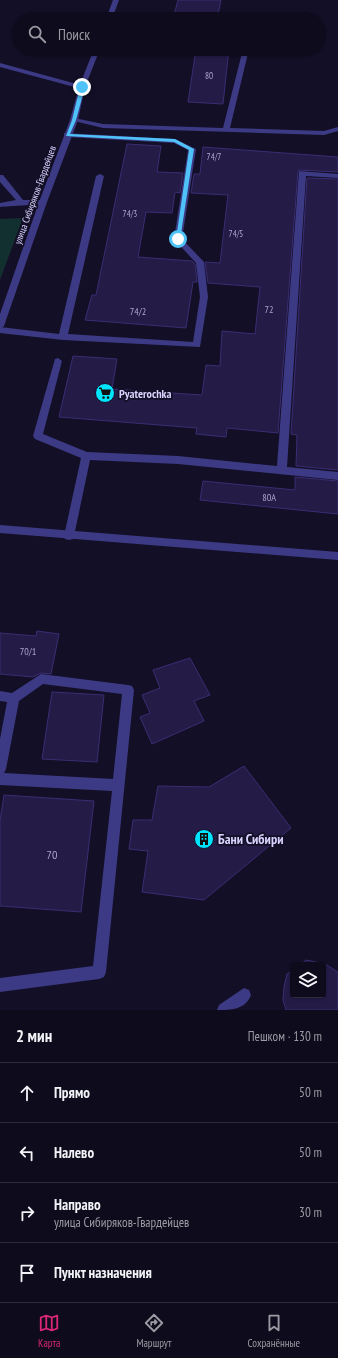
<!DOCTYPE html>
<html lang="ru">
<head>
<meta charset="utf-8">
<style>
	:root { --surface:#0e0b1c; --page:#1c1929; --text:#f1f3f6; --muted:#9b9ba3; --line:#2e2b3b; --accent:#db2777 }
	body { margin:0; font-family:"PT Sans Narrow",sans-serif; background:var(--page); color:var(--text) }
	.controls { position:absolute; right:12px; bottom:12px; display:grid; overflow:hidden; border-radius:4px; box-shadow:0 1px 3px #0004 }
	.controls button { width:36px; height:36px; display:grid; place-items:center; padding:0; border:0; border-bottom:1px solid var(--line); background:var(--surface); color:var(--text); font:20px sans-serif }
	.stop { position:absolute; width:12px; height:12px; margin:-9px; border:3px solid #4fc3f7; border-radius:50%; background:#fff }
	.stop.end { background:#4fc3f7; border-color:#fff; box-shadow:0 1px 4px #0008 }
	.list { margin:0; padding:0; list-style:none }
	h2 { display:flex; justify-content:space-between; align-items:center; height:52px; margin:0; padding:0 16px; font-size:17px }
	h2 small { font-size:13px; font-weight:400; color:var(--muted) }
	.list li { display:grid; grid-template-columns:26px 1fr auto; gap:12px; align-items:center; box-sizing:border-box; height:60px; padding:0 16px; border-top:1px solid var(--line) }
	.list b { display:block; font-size:15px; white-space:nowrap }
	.list p { margin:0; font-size:13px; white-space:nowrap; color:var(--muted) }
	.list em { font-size:13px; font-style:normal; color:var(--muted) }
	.icon { flex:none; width:22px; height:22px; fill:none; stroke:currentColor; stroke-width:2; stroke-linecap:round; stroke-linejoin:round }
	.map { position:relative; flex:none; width:338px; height:1010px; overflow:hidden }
	.search { position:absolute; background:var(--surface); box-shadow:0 1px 3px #0004; left:12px; right:12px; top:12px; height:44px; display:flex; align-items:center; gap:10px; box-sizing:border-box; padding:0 14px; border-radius:22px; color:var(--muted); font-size:15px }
	.sheet { height:292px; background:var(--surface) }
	nav { display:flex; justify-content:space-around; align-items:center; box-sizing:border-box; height:56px; border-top:1px solid var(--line); background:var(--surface); font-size:11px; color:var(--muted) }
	nav a { display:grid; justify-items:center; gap:2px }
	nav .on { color:var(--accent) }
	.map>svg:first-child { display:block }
</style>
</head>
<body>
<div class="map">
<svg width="338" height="1010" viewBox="0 0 338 1010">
	<rect width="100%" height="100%" fill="#130f26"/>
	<path fill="#12302f" d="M23,218L0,280V219Z"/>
	<path fill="#241b47" stroke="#3b2d73" d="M178,0H221L217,19H173Z
		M196,49H229L223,104L188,102Z
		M127,144L161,146L157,172L183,173L180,193L175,192L172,213L146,212L138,257L192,261L195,264L197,282H193L186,328L85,320L92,295H96Z
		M203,147L338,157V172L299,170L298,171L278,433L227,428L226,437L196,434L197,428L59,417L73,356L117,359L112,389L202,395L206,365L220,366L222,331L255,334L260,287L208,283L205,262L220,263L228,195L191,193L194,174H200Z
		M307,178L338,179V470L296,466L297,435L291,434Z
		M295,477L338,481V514L200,500L203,481L295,490Z
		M37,631L59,634L51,674L41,673L33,677L0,674V633L36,636Z
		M190,658L210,695L194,701L204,721L152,744L140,717L150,713L142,695L160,688L153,670Z
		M52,692L104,695L97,762L42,759Z
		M244,766L291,828L204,900L142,892L148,851L129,849L133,820H152L158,786L209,787Z
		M4,795L94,801L81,912L0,906V820Z
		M306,960L325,964L338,972V1010H286L283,1000L284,987L287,974L293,970V995H323V965H300Z"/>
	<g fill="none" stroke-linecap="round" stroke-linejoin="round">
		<path fill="#3d3a85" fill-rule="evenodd" d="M243,49H249L230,128L324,131L338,127V131L324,135L103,128L70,120L74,118L103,124L223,128Z
			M0,63L84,86L85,87L82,89L0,67Z
			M64,133L175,139L196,149L182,239L204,262L208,297L200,347L63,340L0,333V327L59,334L96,176L100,174L104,176L68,334L193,342L200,297L196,263L174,239L188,150L174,143L67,137H64Z
			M299,171L338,174V178L306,176L287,467L338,472V480L178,464L90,460L74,536L73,539L69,540L65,539L64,536L81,458L35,439L33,436L55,359L58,358L62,361L43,434L87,452L178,456L277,466Z
			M0,175H3L23,200H43L47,202C44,205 8,206 0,207V203L16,200L0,182Z
			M41,674L128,685L132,686L134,690L106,972L104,977L99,979L0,992V978L93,966L112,791L0,785V739L7,702L0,701V691L12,693ZM43,684L122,694L113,779L4,773L6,769L19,701Z
			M244,988L249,990L251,995C245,1010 231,1010 217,1010L219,1005Z"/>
		<path fill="#3d3a85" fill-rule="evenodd" d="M113,0H119L112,19H106Z
			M94,49H100L85,87L78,120L47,202L4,326L0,329V314L39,202L70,120L79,87Z
			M0,525L338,552V560L0,533Z"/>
	</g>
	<path fill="#4fc3f7" d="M82,85L85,87L76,120L70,134L175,139L194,149L180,240L176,239L189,150L174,142L66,136L72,120L80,87Z"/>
	<defs>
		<g id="supermarket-disc" transform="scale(1)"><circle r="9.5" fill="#00e5ff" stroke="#130f26"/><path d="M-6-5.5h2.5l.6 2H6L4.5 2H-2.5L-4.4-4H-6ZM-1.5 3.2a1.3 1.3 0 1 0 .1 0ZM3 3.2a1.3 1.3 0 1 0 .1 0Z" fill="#111"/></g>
		<g id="building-disc" transform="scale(1)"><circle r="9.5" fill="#00e5ff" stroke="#130f26"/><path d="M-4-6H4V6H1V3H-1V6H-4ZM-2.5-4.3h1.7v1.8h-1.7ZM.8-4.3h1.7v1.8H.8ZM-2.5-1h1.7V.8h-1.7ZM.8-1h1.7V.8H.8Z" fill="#111"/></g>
	</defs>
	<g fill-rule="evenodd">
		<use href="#supermarket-disc" x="105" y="393"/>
		<use href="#building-disc" x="204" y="839"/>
	</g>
	<g text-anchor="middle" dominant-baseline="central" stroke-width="3.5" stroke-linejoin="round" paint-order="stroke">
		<g font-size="9" fill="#aca6d1">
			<text x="209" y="75">80</text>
			<text x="214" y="156">74/7</text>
			<text x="130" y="213">74/3</text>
			<text x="236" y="233">74/5</text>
		</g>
		<g font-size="10" fill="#d9d4ff" stroke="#130f26">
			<text transform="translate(35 195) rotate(-70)">улица Сибиряков-Гвардейцев</text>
		</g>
		<g font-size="10" fill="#aca6d1">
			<text x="269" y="309">72</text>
			<text x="138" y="311">74/2</text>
			<text x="269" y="497">80А</text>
			<text x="28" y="651">70/1</text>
		</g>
		<g font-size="12" font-weight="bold" fill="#d9d4ff" stroke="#130f26" text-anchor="start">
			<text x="119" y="393">Pyaterochka</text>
		</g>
		<g font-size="12" fill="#aca6d1">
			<text x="52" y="854">70</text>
		</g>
		<g font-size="14" font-weight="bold" fill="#d9d4ff" stroke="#130f26" text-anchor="start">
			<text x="218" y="839">Бани Сибири</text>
		</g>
	</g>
</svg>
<div class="controls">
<button><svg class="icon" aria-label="layers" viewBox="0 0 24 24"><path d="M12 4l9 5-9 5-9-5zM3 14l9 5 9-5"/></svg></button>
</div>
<div class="stop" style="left:178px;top:239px"></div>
<div class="stop end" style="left:82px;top:87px"></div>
<div class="search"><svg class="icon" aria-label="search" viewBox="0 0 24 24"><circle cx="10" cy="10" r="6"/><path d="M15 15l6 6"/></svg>Поиск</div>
</div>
<section class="sheet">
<h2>2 мин<small>Пешком · 130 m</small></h2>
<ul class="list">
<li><svg class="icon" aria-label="ahead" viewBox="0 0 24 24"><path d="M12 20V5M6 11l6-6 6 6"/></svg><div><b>Прямо</b></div><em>50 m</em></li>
<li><svg class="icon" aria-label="left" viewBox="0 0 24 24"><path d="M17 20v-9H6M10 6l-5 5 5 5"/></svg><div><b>Налево</b></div><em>50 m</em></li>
<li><svg class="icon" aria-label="right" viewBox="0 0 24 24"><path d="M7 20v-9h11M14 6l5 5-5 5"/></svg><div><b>Направо</b><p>улица Сибиряков-Гвардейцев</p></div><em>30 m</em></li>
<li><svg class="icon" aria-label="arrive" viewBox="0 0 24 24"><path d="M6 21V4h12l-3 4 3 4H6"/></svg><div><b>Пункт назначения</b></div></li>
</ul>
</section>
<nav>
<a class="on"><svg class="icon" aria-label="map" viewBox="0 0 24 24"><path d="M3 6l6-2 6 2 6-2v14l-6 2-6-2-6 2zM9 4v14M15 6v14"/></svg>Карта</a>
<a><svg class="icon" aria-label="directions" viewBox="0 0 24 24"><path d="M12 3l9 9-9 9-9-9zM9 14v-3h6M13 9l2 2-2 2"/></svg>Маршрут</a>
<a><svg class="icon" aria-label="saved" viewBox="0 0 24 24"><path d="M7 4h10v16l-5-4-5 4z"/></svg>Сохранённые</a>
</nav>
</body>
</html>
